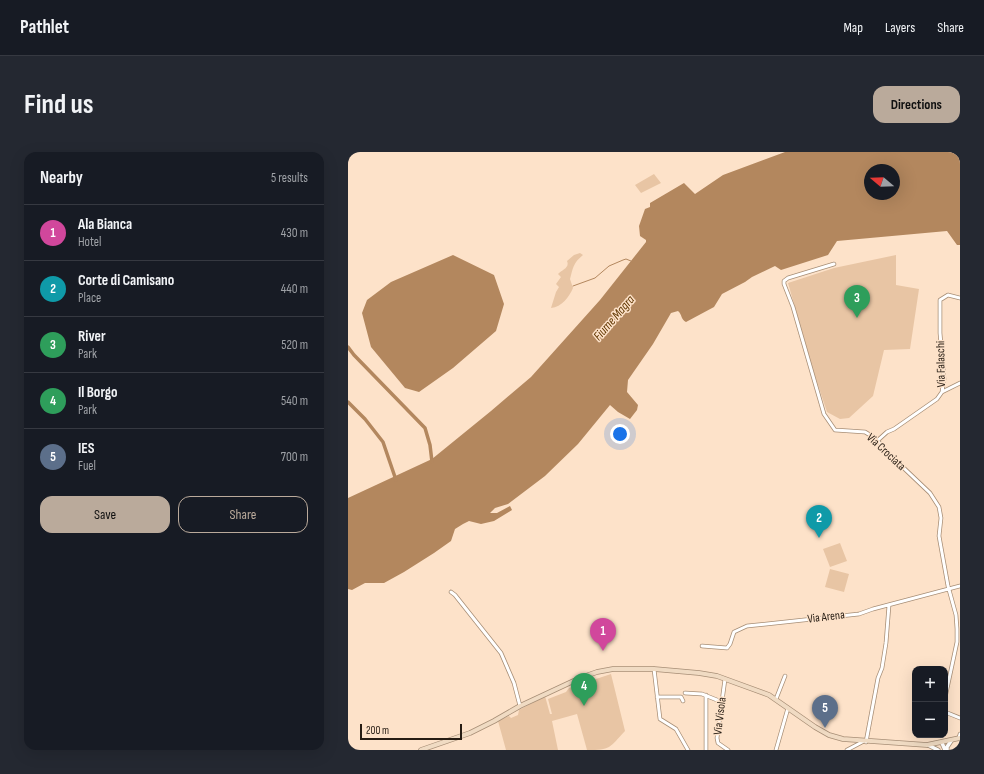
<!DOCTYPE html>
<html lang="en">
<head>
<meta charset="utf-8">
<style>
	:root { --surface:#171b24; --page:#242831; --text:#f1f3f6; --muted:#9ea1a6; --line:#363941; --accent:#baaa9b }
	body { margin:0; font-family:"Sofia Sans Condensed",sans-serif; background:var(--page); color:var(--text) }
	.controls { position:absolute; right:12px; bottom:12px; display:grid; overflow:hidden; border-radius:8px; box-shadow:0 4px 16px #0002 }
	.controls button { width:36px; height:36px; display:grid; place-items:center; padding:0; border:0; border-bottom:1px solid var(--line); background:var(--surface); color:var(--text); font:20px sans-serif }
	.compass { position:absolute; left:516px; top:12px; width:36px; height:36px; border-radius:50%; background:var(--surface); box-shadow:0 4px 16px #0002; rotate:289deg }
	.scale { position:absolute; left:12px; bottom:10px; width:102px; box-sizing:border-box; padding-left:4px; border:2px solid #271d14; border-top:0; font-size:11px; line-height:14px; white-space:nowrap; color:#271d14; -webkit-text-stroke:3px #fde2c9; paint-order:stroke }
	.you { position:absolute; left:272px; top:282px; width:14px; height:14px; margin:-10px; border:3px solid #fff; border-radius:50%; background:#1a73e8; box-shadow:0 0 0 6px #1a73e833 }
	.badge { display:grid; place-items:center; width:26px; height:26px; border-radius:50%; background:var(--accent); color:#fff; font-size:13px; font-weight:700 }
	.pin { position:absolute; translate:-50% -33px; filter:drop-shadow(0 1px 2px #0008) }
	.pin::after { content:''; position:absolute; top:21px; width:14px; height:12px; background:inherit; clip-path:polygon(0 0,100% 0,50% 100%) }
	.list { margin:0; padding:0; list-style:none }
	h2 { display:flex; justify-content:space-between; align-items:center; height:52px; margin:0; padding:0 16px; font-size:17px }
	h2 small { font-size:13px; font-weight:400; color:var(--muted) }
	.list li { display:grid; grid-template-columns:26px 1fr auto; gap:12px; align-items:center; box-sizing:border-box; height:56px; padding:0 16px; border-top:1px solid var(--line) }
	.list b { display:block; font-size:15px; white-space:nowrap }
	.list p { margin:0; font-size:13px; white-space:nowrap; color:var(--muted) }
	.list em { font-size:13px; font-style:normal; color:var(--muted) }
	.actions { display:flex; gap:8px; padding:12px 16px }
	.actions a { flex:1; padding:9px 0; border:1px solid var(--accent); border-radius:12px; text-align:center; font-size:14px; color:var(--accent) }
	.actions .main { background:var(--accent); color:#111 }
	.map { position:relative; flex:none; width:612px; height:598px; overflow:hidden; border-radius:12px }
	header { display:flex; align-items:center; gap:24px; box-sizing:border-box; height:56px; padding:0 20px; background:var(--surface); border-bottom:1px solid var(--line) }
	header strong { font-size:19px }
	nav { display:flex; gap:22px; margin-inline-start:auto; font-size:14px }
	.intro { display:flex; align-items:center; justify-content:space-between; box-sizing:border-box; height:96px; padding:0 24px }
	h1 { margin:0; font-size:28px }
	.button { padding:10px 18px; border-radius:12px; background:var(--accent); color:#111; font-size:14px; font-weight:700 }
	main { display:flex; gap:24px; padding:0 24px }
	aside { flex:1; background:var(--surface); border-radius:12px; box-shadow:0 4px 16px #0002 }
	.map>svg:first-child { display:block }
</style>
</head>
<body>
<header>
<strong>Pathlet</strong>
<nav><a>Map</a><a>Layers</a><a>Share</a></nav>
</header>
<div class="intro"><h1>Find us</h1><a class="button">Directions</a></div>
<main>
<aside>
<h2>Nearby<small>5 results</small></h2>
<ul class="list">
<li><span class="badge" style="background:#d1479c">1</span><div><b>Ala Bianca</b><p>Hotel</p></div><em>430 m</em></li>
<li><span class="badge" style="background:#0f9aa8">2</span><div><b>Corte di Camisano</b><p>Place</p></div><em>440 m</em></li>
<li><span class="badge" style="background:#2e9e5b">3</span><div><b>River</b><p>Park</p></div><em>520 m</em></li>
<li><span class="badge" style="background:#2e9e5b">4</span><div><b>Il Borgo</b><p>Park</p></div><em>540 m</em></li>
<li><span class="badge" style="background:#5c6f8a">5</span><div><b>IES</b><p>Fuel</p></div><em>700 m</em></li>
</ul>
<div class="actions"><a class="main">Save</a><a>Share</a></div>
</aside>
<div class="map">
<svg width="612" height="598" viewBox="0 0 612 598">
	<rect width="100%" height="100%" fill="#fde2c9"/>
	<path fill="#e8c5a4" d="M306,22L313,31L293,41L287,33Z
		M232,101L235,103C225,111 225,116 222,127L225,136C221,145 214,155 203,156L208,140L211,135L208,132L213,125L210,122C214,118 222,116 219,109L226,103Z
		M548,103V133L571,137L562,197L536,198L525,244L501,266L492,267L479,260L465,218L440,131L486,116Z
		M492,391L499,409L482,415L475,397Z
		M482,417L501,422L496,440L477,435Z
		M263,522L277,579C261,596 263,598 239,598L229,562L204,569L210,598H158L150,569L161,564L163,566L170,563L171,558L197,544L202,562H204L200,547L218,540L221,536Z"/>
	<path fill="#b3875e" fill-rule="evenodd" d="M437,0H612V93H609L599,79L489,89L480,103L433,118L427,114L404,125L397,130L374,142L366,155L338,170C333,168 334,162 330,159L323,161L305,192L280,228L279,240L290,253L289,258L282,267L270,260L262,253L230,292L197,324L160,352L147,356L142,361H149L162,354L164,358L146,369L133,372L121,369L115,372L107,377L103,389L86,401L56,420L36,431H17L4,438L0,437V346L84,307L143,259L183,225L252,148L298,90V88L292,84L291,74L297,57L302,55V51L336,31L347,42L375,23ZM522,18H546V42H522Z
		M105,103L146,123L156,152L148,179L105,216L71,240L57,236L23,195L14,161L19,148L43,130Z"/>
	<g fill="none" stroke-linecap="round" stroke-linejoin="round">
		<path stroke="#b3875e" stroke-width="1" d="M225,134L247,126L261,114L275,108L278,107L283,109"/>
		<path stroke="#b3875e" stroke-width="3.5" d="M0,195L6,203L77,276L82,293L84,310
			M0,250L17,267L35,290L48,328"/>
		<g stroke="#a78e76" stroke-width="4.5">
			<path id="minor" d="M486,112L440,126L436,129V132L445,155L476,262L487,278L517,280L527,286L542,303L582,341L591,355L593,366L591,384L600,434L608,463L609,477V490L597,546
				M594,240L612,231
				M529,289L539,280L546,277L589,247L594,240L596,227L592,181V148L600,143L612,146
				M103,440L107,443L153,501L166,531L172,554
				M354,494L379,496L382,492L386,480L399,474L511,462L525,457L612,434
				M306,517L312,567L328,577L340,598
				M377,527L369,586L370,591L380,598
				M337,541L354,542L374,550
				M309,545H333L335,549
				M428,547L437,524
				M597,560L612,566
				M611,586L612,582
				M518,590L530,526L534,516L538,491L541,453
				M358,598V543
				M428,598L440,556
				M499,598L516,589"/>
		</g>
		<g stroke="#a78e76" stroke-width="5">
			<path id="tertiary" d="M594,591L597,598
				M580,593L590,598
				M599,598V595L603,589"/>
		</g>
		<g stroke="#a78e76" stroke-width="5.5">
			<path id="secondary" d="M73,598L122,581L146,569L172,554L232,526L249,520L265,517H306L351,521L369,524L421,543L467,575L481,583L495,587L579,593L612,586"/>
		</g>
		<use href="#minor" stroke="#fff" stroke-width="3"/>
		<use href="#tertiary" stroke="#fff" stroke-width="3.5"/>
		<use href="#secondary" stroke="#f0dbc3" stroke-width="4"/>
	</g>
	<g text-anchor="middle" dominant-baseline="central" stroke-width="3" stroke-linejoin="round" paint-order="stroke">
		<g font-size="12" fill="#271d14" stroke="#fde2c9">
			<text transform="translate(593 212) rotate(-91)">Via Falaschi</text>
			<text transform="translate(538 300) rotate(43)">Via Crociata</text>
			<text transform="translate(478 465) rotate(-7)">Via Arena</text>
			<text transform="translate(372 564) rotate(-83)">Via Visola</text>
		</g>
		<g font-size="13" font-style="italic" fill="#603600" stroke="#fde2c9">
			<text transform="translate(266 166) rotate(-49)">Fiume Magra</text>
		</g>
	</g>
</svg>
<div class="controls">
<button>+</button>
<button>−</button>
</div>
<svg class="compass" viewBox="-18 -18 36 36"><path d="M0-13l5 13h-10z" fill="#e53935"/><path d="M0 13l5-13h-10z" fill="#9ea1a6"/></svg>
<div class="scale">200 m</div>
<div class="you"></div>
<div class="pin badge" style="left:255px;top:499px;background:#d1479c">1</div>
<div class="pin badge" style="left:471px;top:386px;background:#0f9aa8">2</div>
<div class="pin badge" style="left:509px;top:166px;background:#2e9e5b">3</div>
<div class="pin badge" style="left:236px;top:554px;background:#2e9e5b">4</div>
<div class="pin badge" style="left:477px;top:576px;background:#5c6f8a">5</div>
</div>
</main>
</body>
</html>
